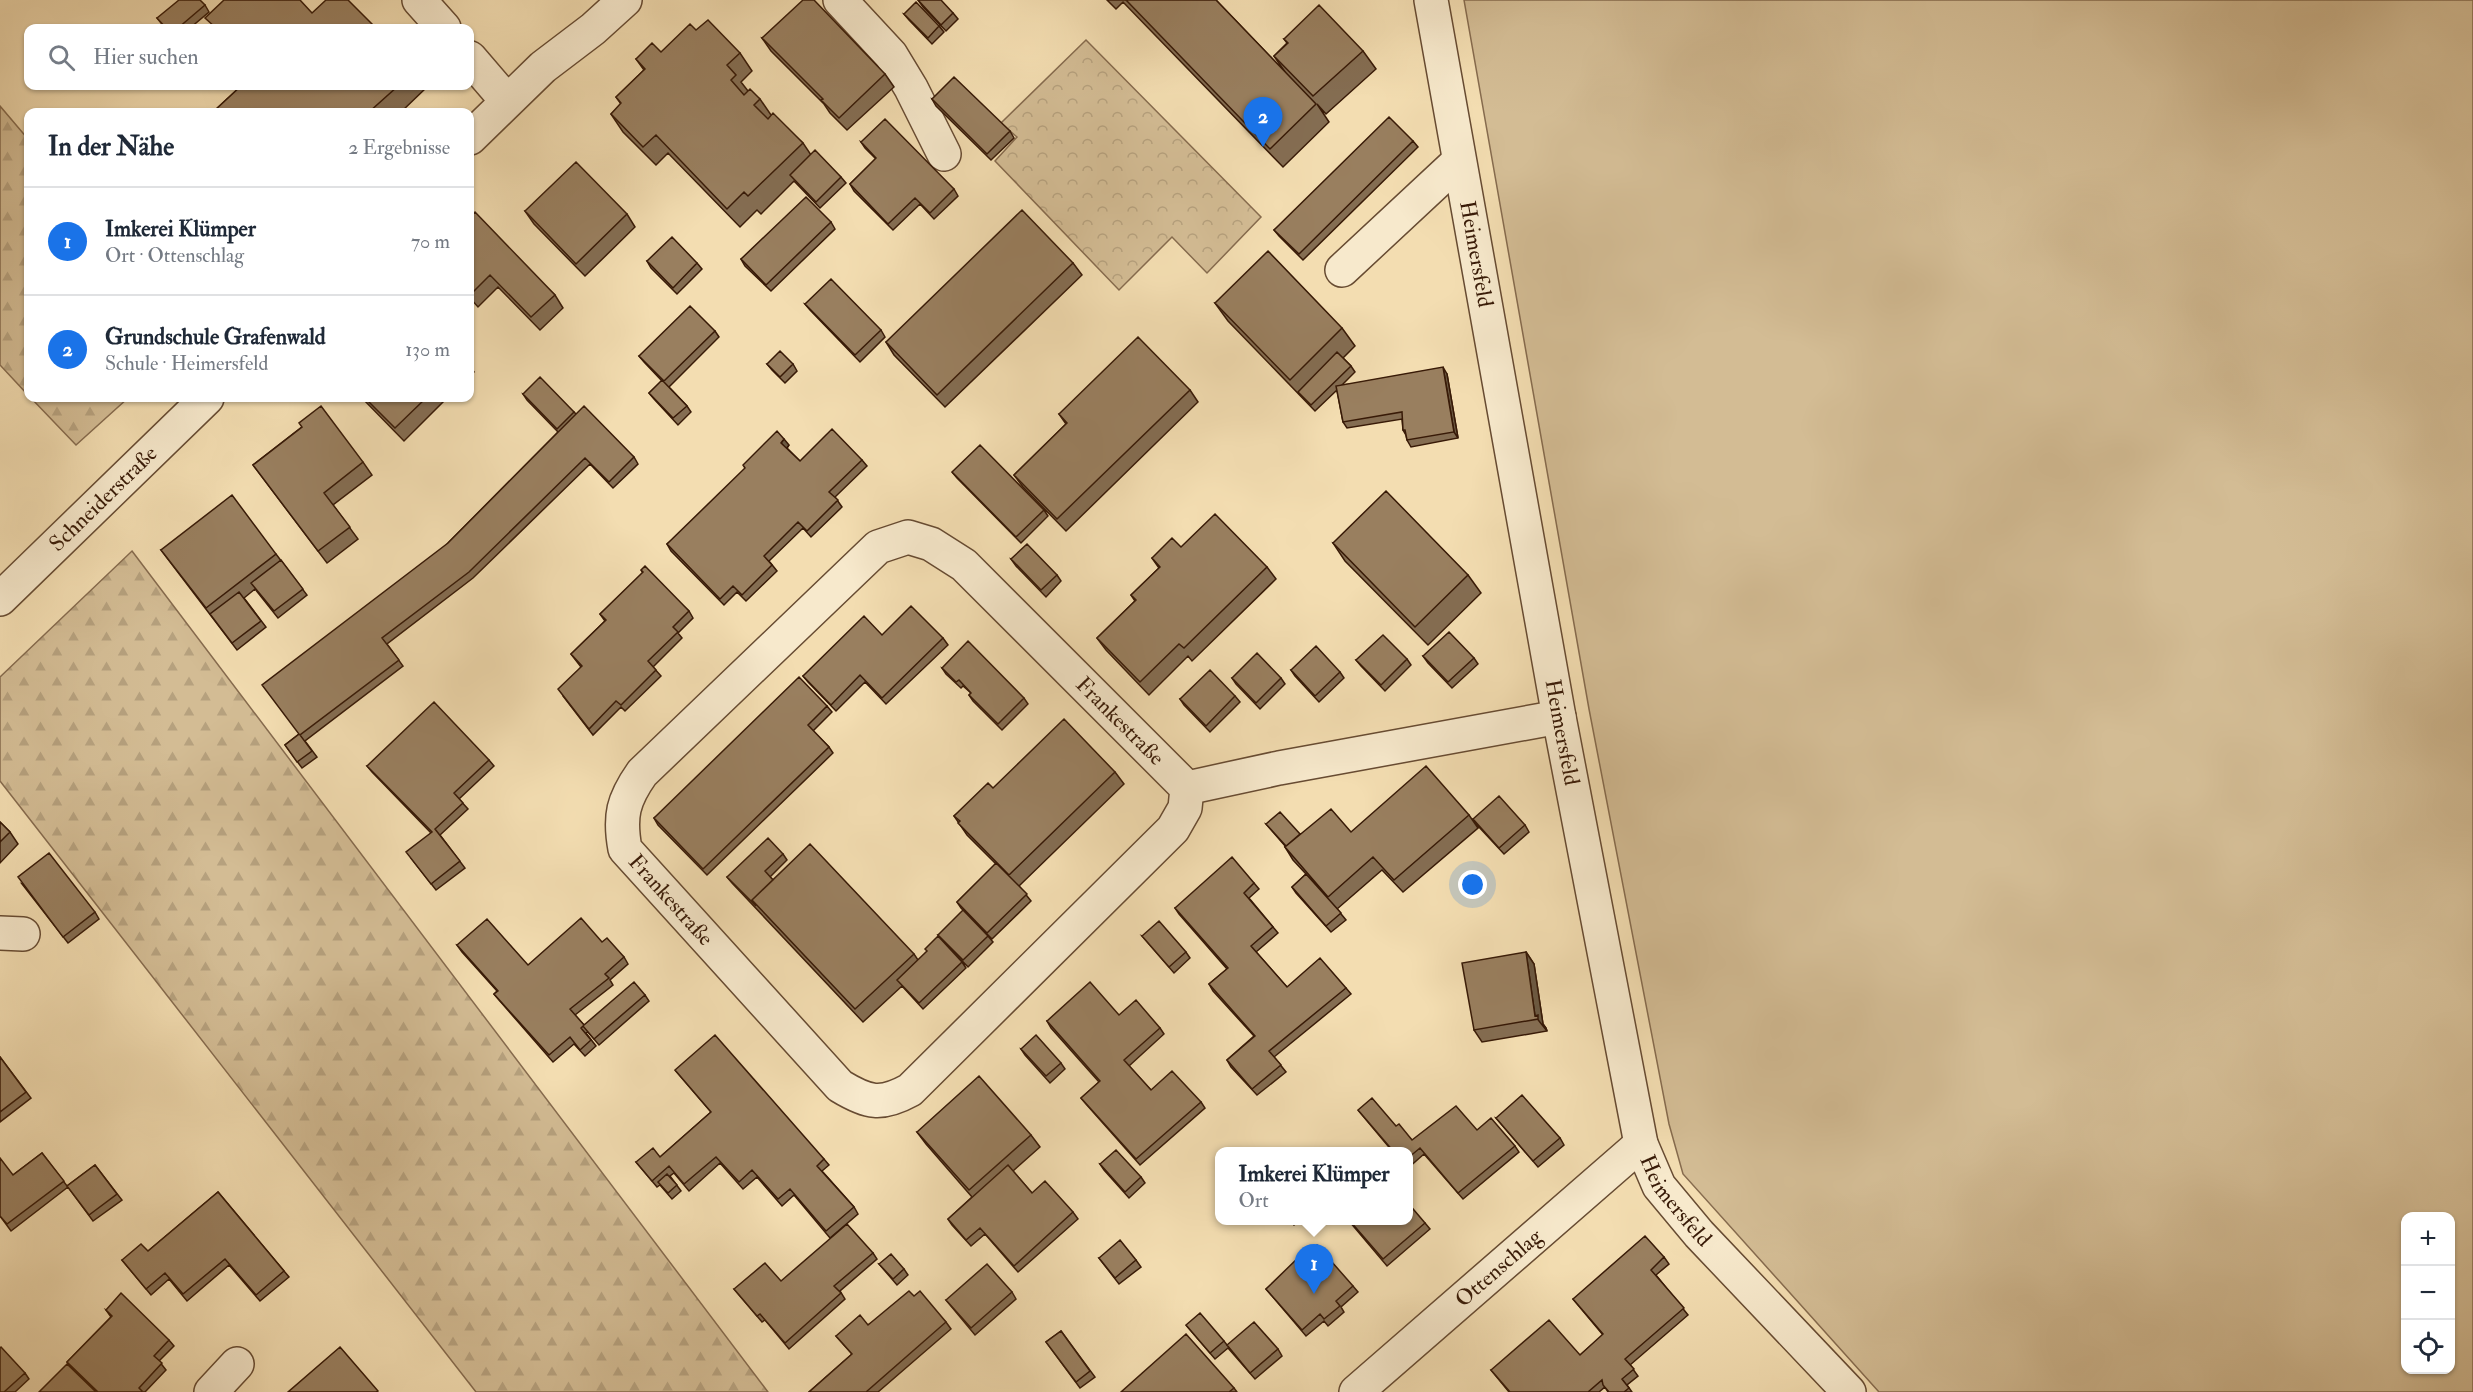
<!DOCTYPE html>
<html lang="de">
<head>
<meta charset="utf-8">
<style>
	:root { --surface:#fff; --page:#f6f6f7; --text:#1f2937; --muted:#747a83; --line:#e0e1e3; --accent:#1a73e8 }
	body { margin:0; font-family:"IM FELL Double Pica",serif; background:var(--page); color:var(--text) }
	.controls { position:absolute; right:18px; bottom:18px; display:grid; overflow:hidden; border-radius:12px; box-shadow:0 2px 4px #0004 }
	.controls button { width:54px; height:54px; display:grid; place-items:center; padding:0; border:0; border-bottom:2px solid var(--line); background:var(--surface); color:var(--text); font:30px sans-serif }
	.you { position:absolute; left:1473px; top:885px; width:21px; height:21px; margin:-15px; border:4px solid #fff; border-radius:50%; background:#1a73e8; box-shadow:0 0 0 9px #1a73e833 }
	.badge { display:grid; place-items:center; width:39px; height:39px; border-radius:50%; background:var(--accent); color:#fff; font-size:20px; font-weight:700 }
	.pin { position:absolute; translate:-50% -50px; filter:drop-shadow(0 2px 3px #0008) }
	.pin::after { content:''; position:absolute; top:32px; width:21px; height:18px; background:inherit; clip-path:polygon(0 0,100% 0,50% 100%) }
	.popup { position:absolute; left:1215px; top:1147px; width:198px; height:78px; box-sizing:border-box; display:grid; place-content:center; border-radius:12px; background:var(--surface); filter:drop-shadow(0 2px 4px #0005); font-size:20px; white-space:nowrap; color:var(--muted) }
	.popup b { font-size:22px; color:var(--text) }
	.popup::after { content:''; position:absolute; left:50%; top:100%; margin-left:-12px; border:12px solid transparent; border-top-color:var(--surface) }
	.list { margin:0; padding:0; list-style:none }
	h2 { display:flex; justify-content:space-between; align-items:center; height:78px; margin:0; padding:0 24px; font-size:26px }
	h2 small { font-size:20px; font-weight:400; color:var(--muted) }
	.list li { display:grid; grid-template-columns:39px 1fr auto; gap:18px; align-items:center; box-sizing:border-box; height:108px; padding:0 24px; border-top:2px solid var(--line) }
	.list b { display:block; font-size:22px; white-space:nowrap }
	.list p { margin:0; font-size:20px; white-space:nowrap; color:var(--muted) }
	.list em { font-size:20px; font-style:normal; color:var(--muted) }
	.icon { flex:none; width:33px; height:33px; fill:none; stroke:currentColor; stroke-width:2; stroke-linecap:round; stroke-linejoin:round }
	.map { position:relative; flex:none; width:2473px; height:1392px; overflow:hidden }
	.search { position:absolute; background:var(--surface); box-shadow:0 2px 4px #0004; left:24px; top:24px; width:450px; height:66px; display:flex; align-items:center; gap:15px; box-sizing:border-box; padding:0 21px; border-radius:12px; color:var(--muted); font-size:22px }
	.panel { position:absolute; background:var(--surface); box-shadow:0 2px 4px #0004; left:24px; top:108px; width:450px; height:294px; border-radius:12px }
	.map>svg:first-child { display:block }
</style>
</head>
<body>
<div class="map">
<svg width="2473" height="1392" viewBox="0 0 2473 1392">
	<defs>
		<pattern id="forest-firs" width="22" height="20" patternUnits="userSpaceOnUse" patternTransform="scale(1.5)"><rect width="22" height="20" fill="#d3bc94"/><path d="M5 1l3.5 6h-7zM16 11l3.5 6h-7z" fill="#b6a17e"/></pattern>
		<pattern id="park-crowns" width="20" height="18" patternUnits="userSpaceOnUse" patternTransform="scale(1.5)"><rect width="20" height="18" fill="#d3bc94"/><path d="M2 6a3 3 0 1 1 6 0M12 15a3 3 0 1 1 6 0" fill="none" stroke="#b6a17e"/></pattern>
	</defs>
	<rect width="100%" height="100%" fill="#f3ddb1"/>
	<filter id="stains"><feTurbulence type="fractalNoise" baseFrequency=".00333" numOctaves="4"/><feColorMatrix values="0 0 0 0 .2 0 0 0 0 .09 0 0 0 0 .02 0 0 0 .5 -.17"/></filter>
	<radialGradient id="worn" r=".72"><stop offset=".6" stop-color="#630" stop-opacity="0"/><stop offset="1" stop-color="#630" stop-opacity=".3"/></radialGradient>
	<path fill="#d3bc94" stroke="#866b4e" stroke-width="1.5" fill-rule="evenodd" d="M1464,0H2473V1392H1879L1683,1174L1669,1124L1589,709ZM2406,1216H2450V1370H2406Z"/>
	<path fill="url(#forest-firs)" stroke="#866b4e" stroke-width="1.5" d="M0,106L28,139V395L0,365Z
		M31,398H128L76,445Z
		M132,551L768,1392H476L0,781V677Z"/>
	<path fill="url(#park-crowns)" stroke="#866b4e" stroke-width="1.5" d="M1086,40L1261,217L1207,273L1172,237L1119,290L995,161L1017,137L1001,123Z"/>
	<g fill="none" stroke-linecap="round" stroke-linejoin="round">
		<g stroke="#674b32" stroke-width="36">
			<g id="minor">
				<path d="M419,0L444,28"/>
				<path d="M840,0L891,55L911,88L944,154"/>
				<path id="s1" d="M1431,0L1559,717L1641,1144L1659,1186L1699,1234L1849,1392"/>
				<path d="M470,58L507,101"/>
				<path d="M470,138L543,67L593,29L625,0"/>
				<path d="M1342,270L1459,161"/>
				<path id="s2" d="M0,599L207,398"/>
				<path id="s3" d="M1187,788L1185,808L1173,829L910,1090C881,1106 868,1103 840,1086L625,849C619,816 623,800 642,773L878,547L908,537L931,544L964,565L1187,788L1279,768L1559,717"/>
				<path d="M0,933L23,934"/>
				<path d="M211,1392L237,1364"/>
				<path id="s4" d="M1356,1392L1641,1144"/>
			</g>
		</g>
		<use href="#minor" stroke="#f7e9cc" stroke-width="33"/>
	</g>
	<path fill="#846d52" stroke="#381a07" stroke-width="1.5" d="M918,0L953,13L958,19L946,31L923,7Z
		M1107,0H1216L1285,72L1274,56L1287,43L1284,39L1363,51L1376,69L1326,114L1317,104L1329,122L1283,167L1123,2L1116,9Z
		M205,5L209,12L190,28H165L157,18Z
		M904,14L939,26L944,32L932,44L909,20Z
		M762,38L885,74L894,87L847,130L830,113L824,104L771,51Z
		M661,52L740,53L752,71L741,82L748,91L760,99L771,115L803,143L811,155L841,177L846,183L820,208L794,181L761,214L757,210L740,227L668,153L656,165L623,132L611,114L621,104L616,97L644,70L636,59Z
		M241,86H426L427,87L401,112H213Z
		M932,99L1010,131L1014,138L991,160L936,106Z
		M1413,141L1418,147L1303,260L1279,236L1274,230Z
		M861,142L954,189L958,196L934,219L920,204L893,230L854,191L850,184L876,159L865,148Z
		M525,211L627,214L635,227L585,276L534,224Z
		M470,218L555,295L563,308L540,330L498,287L478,307L470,298Z
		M831,222L835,229L771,291L745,266L741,259Z
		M647,261L697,263L702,269L677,294L651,268Z
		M1073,263L1082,275L945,407L894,355L886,342Z
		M1215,303L1342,328L1355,346L1343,358L1351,366L1355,372L1342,385L1447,374L1458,438L1411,447L1407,440L1406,435L1403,430L1402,419L1347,428L1343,422L1337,390L1315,411L1228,321Z
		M805,304L881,330L885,337L860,362L810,310Z
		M715,331L719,337L669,387L687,406L691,412L678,425L654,399L649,393L662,381L644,362L639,356Z
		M767,364H793L797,371L785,383L772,370Z
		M470,366L474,372L470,376Z
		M1190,390L1198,402L1066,531L1023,487L1014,475L1066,424L1059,414Z
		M523,394L574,412L576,414L634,457L638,464L613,488L590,464L473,578L387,644L403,666L305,741L317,757L302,768L285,745L299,734L448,543L558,432L527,400Z
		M362,398H447L404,441Z
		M302,427L363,462L372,475L333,505L358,539L327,563L253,465Z
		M789,445L787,448L800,461L862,460L867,466L835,497L842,507L811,537L803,528L769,561L777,571L746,601L737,592L724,605L671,551L667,544Z
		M952,472L1044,510L1048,516L1021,543L957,478Z
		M1333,543L1468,575L1481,593L1428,645L1345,561Z
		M1181,547L1267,567L1276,579L1192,661L1188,656L1149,695L1106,650L1097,638L1135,601L1131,595L1159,568L1152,558Z
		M161,550L276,554L307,595L278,618L255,589L244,598L266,627L237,650Z
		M1011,559L1057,575L1061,581L1046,597L1016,566Z
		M641,570L689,611L693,618L678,633L682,638L653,667L661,676L625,711L621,707L593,735L563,696L581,667L571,654L605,621L600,614L643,573Z
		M882,635L943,638L948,645L886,704L865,682L836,711L808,682L803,676Z
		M1423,656L1474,658L1478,664L1452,688L1428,663Z
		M1407,659L1411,665L1385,691L1361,666L1356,660Z
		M942,668L1024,698L1028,704L1002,730L973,701L969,695L971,693L963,686L961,688L946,674Z
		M1291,670L1340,672L1344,678L1319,702L1295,676Z
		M1232,678H1281L1285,684L1260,709L1236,684Z
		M1235,696L1240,702L1210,732L1184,705L1180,699Z
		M827,706L832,712L813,731L829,747L833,753L707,875L658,825L654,818Z
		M489,760L494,766L459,799L468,809L440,835L465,868L436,890L411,858L431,833L372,772L367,766Z
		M1115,772L1124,784L1019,886L1031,901L992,939L961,908L957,902L996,864L967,835L954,816L993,788Z
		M1469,815L1478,828L1403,892L1382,870L1337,909L1346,920L1331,932L1296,893L1292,887L1306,874L1293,860L1285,847H1286L1266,824L1300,834L1351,832Z
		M1473,819L1525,825L1529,832L1504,854L1478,826Z
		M0,822L10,832L18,844L0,863Z
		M783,854L787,860L770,877L773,880L914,954L918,960L962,962L966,968L923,1009L902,986L863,1022L732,883L727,877Z
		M1254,883L1259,889L1249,898L1278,933L1256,952L1287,987L1346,988L1351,994L1274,1057L1286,1072L1257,1095L1231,1067L1227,1060L1254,1036L1213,991L1209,984L1227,969L1179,914L1175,908Z
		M22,884L95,912L99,919L68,943Z
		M938,935L988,936L993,942L968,967L943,941Z
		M1142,936L1186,952L1190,958L1174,973Z
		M602,942L624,957L628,964L610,980L613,985L575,1015L584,1025L645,995L649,1001L599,1045L588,1032L586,1033L596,1046L585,1056L574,1044L553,1062L499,1000L494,994L497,991L462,952L457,945L528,965Z
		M1526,952L1534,964L1543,1024L1546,1028L1547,1031L1482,1042L1474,1030Z
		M1119,1015L1160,1028L1164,1034L1129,1066L1151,1090L1201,1102L1205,1108L1140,1165L1086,1104L1081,1098L1099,1082L1051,1028L1047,1021Z
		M1021,1049L1061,1063L1065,1069L1050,1083L1025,1055Z
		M0,1057L31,1098L0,1122Z
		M675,1070L824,1159L829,1165L822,1171L854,1207L858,1214L830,1238L794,1195L782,1206L757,1177L743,1189L720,1163L689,1191L674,1173L670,1176L681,1191L672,1199L660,1185L657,1187L636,1162L660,1157L711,1112Z
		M1358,1110L1396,1126L1412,1140L1477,1130L1515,1146L1519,1152L1463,1199L1424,1154L1408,1168V1152H1393Z
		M1496,1118L1560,1138L1564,1145L1538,1167Z
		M917,1132L1031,1135L1040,1147L1013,1171L1032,1193L1073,1212L1078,1219L1018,1272L985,1234L971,1246L952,1225L948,1219L972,1197L926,1144Z
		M42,1153L67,1186L95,1165L122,1200L93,1221L68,1187L11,1231L0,1216L13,1175Z
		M1100,1164L1141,1177L1145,1183L1129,1198L1104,1170Z
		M218,1192L289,1277L260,1301L229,1265L187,1301L169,1279L151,1295L122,1260L148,1251Z
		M1290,1221H1299L1294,1225Z
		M1349,1221H1408L1425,1223L1430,1229L1387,1266Z
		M873,1253L877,1259L840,1291L845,1299L789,1349L765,1320L762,1322L734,1289L781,1281Z
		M1303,1257L1353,1286L1358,1292L1341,1307L1344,1312L1328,1326L1324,1321L1306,1336L1266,1289Z
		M1664,1257L1669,1264L1656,1275L1688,1315L1630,1365L1638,1376L1627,1385L1632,1392H1608L1605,1387L1599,1392H1509L1491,1370L1580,1355L1603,1335L1573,1299Z
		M1099,1258L1136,1260L1141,1267L1119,1284Z
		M879,1264L904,1269L908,1275L897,1285Z
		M1012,1292L1016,1299L975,1335L946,1300Z
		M914,1296L946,1322L951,1329L878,1392H809L852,1354L836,1336L868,1325Z
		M106,1310L169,1340L174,1346L159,1361L166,1370L145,1392H96L72,1369L67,1362L111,1317Z
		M1186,1325L1224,1341L1227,1345L1278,1349L1282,1356L1255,1379L1228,1348L1215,1359Z
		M1061,1331L1095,1377L1080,1388L1046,1342Z
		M25,1373L29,1379L15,1392H0Z
		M1234,1388L1237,1392H1121Z"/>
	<path fill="#6b5942" stroke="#381a07" stroke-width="1.5" d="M1443,367L1447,374L1458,438L1454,432Z
		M784,439L789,445L786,449L781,443Z
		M1526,952L1534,964L1543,1024L1546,1028L1547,1031L1535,1016Z"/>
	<path fill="#997f5f" stroke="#381a07" stroke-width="1.5" d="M179,0H200L205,5L178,28H166L157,18Z
		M224,0H300L312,13L326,0H348L376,28H216L205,18Z
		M803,0H814L885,74L839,118L821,100L823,99L762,38Z
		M918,0H941L953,13L941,25Z
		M1126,0H1216L1316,104L1270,149Z
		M916,2L939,26L928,38L904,14Z
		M1319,5L1363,51L1313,96L1274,56L1288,43L1284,39Z
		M708,20L740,53L727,65L736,75L731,80L744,95L750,89L760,99L754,105L768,119L773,113L803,143L748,196L744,192L727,209L656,135L643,147L611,114L621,103L616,97L645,69L636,59L652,43L661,52L690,24L696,30Z
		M954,77L1010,131L987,154L932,99Z
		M241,86H398L369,112H213Z
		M1389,117L1413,141L1299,254L1274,230Z
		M885,119L954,189L930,213L915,198L888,224L850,184L876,158L861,142Z
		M815,150L841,177L816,202L790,175Z
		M576,162L627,214L576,264L525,211Z
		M806,197L831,222L766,285L741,259Z
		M1022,210L1073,263L937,395L886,342Z
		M475,212L555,295L531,317L490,275L470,295V218Z
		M672,237L697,263L673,288L647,261Z
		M1268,251L1342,328L1290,380L1215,303Z
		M831,279L881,330L855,355L805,304Z
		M690,306L715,331L664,381L639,356Z
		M1138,337L1190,390L1057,519L1014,475L1067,423L1059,414Z
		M780,351L793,364L780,377L767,364Z
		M1337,352L1351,366L1311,405L1298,392Z
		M1443,367L1454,432L1407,440L1405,430H1403L1402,412L1343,422L1336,386Z
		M540,377L574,412L557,429L523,394Z
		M662,380L687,406L673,418L649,393Z
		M365,398H426L395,428Z
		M321,406L363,462L324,493L350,527L318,551L253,465L302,427L299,423Z
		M584,406L634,457L609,482L585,458L469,572L382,638L399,660L300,735L312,751L297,762L285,745L299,734L262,685L448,543Z
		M832,429L862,460L829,492L838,500L807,531L798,522L764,556L772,565L742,595L733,586L720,599L667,544L745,468L743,465L777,431L784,439L781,443L800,461Z
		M980,445L1044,510L1016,537L952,472Z
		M1386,491L1468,575L1415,627L1333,543Z
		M232,495L276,554L206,608L161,550Z
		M1215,514L1267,567L1184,648L1179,644L1140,682L1097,638L1136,600L1131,595L1160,567L1152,558L1172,538L1181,547Z
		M1027,544L1057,575L1041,590L1011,559Z
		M281,560L303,589L274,611L251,583Z
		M645,566L689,611L673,627L678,632L648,661L656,670L621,705L616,701L589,729L558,689L582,666L571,654L606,620L600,614L643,572L641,570Z
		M239,592L261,621L232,643L210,614Z
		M911,606L943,638L882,698L860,675L831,705L803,676L864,616L882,635Z
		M1449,632L1474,658L1448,682L1423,656Z
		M1383,635L1407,659L1381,685L1356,660Z
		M968,641L1024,698L998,724L969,695L971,693L959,680L956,682L942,668Z
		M1316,646L1340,672L1315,696L1291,670Z
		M1257,653L1281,678L1256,703L1232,678Z
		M1210,670L1235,696L1206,726L1180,699Z
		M799,677L827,706L808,725L829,747L703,869L654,818Z
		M434,702L489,760L454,793L463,803L435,829L460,861L431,884L406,852L432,832L367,766Z
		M1064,719L1115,772L1009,875L958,823L960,821L954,816L988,783L993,788Z
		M1426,766L1469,815L1394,880L1373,857L1328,897L1285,847L1331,809L1351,832Z
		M1499,796L1525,825L1499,848L1473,819Z
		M1280,812L1300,834L1286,846L1266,824Z
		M0,822L10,832L0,842Z
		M768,838L783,854L765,871L773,880L752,900L756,906L727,877Z
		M810,844L914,954L855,1009L752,900Z
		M49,853L95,912L63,937L18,877Z
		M1232,857L1254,883L1244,893L1273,927L1251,946L1287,987L1320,958L1346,988L1269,1051L1281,1065L1252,1089L1227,1060L1255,1036L1209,984L1228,968L1175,908Z
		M996,863L1027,894L987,933L957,902Z
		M1306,874L1341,913L1326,926L1292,887Z
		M963,910L988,936L963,960L938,935Z
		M581,918L602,942L607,938L624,957L605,974L609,978L570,1009L584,1025L634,982L645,995L594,1039L583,1026L581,1028L591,1040L580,1050L570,1037L549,1055L494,994L498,991L457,945L487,919L528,965Z
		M1159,921L1186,952L1169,967L1142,936Z
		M938,936L962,962L919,1003L897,980L927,951L925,949Z
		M1526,952L1535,1016L1538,1015V1019L1474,1030L1462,963Z
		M1090,982L1119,1015L1136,1000L1160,1028L1124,1060L1151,1090L1172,1071L1201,1102L1136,1159L1081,1098L1100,1081L1047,1021Z
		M715,1035L824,1159L817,1166L854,1207L826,1231L790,1189L778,1199L752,1170L739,1182L716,1157L684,1184L669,1166L652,1181L636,1162L653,1148L660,1157L711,1112L675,1070Z
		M1036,1035L1061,1063L1046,1076L1021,1049Z
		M0,1057L26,1092L0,1112Z
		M979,1076L1031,1135L969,1190L917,1132Z
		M1522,1095L1560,1138L1533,1161L1496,1118Z
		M1372,1098L1396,1126L1399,1124L1412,1140L1456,1106L1477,1130L1491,1118L1515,1146L1458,1193L1420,1148L1408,1158V1152H1394L1358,1110Z
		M1116,1150L1141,1177L1125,1192L1100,1164Z
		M42,1153L64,1181L7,1224L0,1216V1158L13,1175Z
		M95,1165L117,1194L89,1215L67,1186Z
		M1008,1165L1032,1193L1045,1181L1073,1212L1014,1266L980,1228L966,1240L948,1219Z
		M667,1174L677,1185L668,1193L658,1182Z
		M218,1192L284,1271L256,1295L225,1259L183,1294L165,1273L146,1289L122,1260L141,1244L148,1251Z
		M1408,1203L1425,1223L1383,1259L1350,1221H1408Z
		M847,1224L873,1253L834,1286L841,1293L785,1343L760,1314L757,1316L734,1289L765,1263L781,1281Z
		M1645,1236L1664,1257L1651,1270L1684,1308L1625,1359L1634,1369L1622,1379L1629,1388L1624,1392H1609L1603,1385L1602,1380L1588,1392H1510L1491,1370L1549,1320L1580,1355L1603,1334L1573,1299Z
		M1120,1240L1136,1260L1115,1278L1099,1258Z
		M1317,1245L1353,1286L1336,1301L1340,1306L1324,1319L1320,1314L1302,1330L1266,1289L1301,1255L1303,1257Z
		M891,1254L904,1269L893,1279L879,1264Z
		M987,1264L1012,1292L971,1328L946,1300Z
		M909,1291L914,1296L920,1291L946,1322L866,1392H809L852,1354L836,1336L860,1315L868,1325Z
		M121,1293L169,1340L154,1356L162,1363L139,1388L142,1391L141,1392H98L67,1362L112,1316L106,1310Z
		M1200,1313L1224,1341L1210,1353L1186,1325Z
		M1254,1322L1278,1349L1250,1373L1227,1345Z
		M1061,1331L1090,1371L1076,1382L1046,1342Z
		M1186,1334L1234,1388L1229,1392H1121Z
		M1,1347L25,1373L4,1392H0V1348Z
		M340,1347L378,1391L376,1392H288Z
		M67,1364L96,1392H39Z"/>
	<g text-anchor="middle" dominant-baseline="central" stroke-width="4.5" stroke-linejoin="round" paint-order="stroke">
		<g font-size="22" fill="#381a07" stroke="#f7e9cc">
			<text stroke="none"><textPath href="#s1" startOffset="258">Heimersfeld</textPath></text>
			<text stroke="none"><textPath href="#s2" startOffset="144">Schneiderstraße</textPath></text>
			<text stroke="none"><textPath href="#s3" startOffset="1533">Frankestraße</textPath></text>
			<text stroke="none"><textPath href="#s1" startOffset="744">Heimersfeld</textPath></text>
			<text transform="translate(671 900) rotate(48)">Frankestraße</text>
			<text stroke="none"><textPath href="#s1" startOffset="1230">Heimersfeld</textPath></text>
			<text stroke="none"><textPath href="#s4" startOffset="189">Ottenschlag</textPath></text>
		</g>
	</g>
	<rect width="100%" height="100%" filter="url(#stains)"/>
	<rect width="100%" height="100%" fill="url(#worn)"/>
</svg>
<div class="controls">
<button>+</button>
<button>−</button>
<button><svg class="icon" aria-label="locate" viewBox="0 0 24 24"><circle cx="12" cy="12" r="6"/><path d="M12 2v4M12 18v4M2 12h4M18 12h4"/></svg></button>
</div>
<div class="you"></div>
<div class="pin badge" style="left:1314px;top:1294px">1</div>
<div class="popup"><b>Imkerei Klümper</b>Ort</div>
<div class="pin badge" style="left:1263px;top:147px">2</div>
<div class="search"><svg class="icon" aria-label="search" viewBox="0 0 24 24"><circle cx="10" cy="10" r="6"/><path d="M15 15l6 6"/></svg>Hier suchen</div>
<section class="panel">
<h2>In der Nähe<small>2 Ergebnisse</small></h2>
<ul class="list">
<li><span class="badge">1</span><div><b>Imkerei Klümper</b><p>Ort · Ottenschlag</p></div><em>70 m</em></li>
<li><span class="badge">2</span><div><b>Grundschule Grafenwald</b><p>Schule · Heimersfeld</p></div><em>130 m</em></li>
</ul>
</section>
</div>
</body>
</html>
